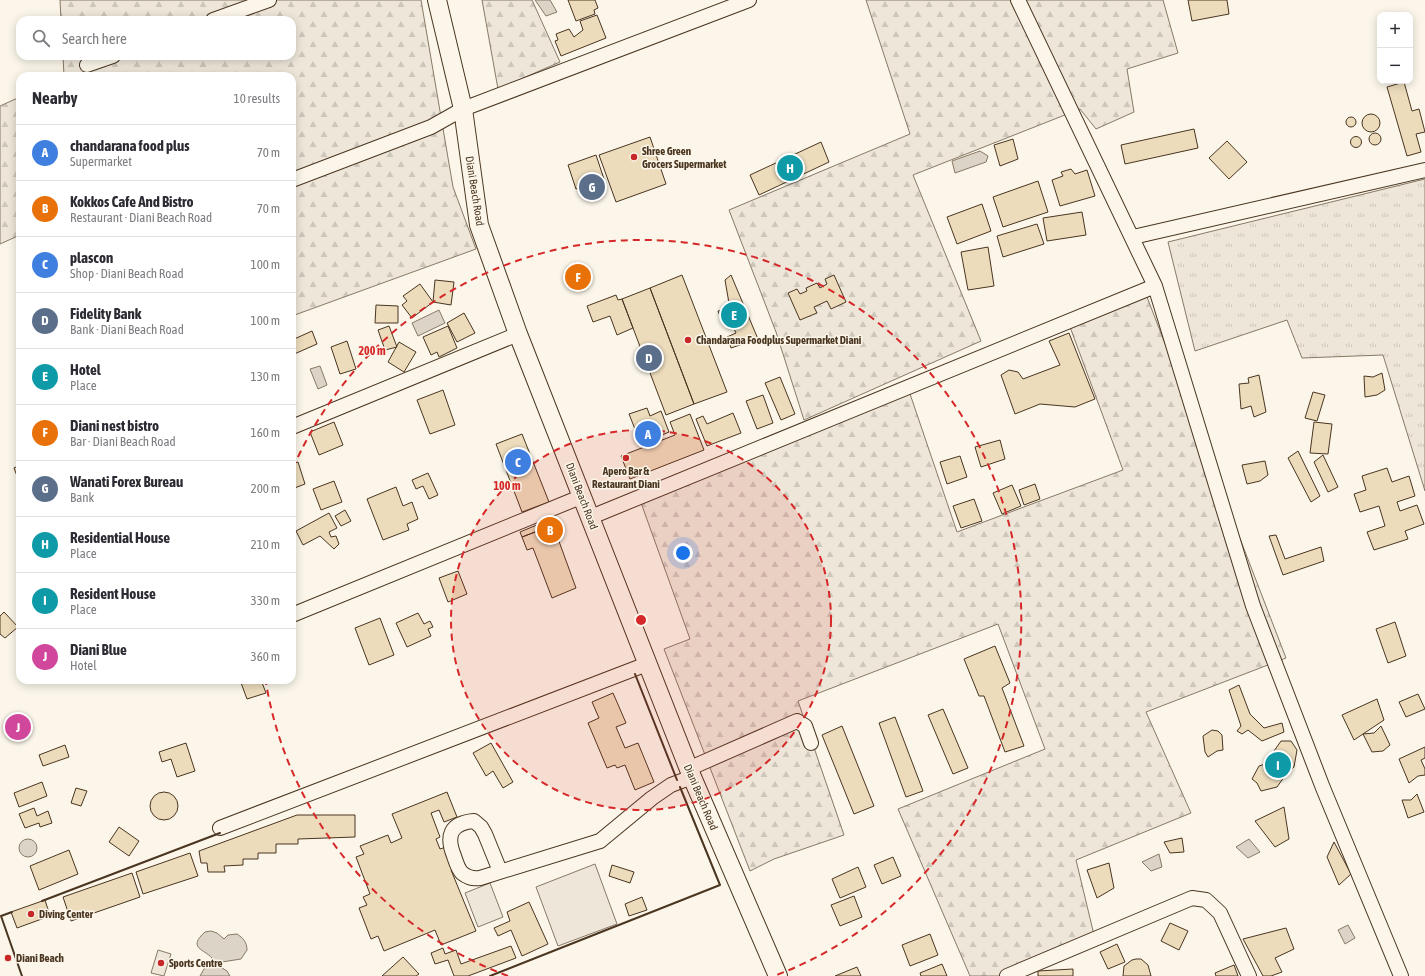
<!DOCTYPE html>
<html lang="en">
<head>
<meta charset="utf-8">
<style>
	:root { --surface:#fff; --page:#f2f2f3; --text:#2b2b33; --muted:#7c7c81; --line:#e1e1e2; --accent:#c62828 }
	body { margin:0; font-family:"Asap Condensed",sans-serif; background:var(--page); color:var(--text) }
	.controls { position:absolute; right:12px; top:12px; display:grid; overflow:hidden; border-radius:8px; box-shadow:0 2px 10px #0003 }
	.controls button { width:36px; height:36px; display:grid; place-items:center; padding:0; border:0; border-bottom:1px solid var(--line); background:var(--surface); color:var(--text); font:20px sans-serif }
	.you { position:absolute; left:683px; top:553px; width:14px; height:14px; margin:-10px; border:3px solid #fff; border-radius:50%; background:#1a73e8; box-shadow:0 0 0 6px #1a73e833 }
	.badge { display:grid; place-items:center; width:26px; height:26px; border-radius:50%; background:var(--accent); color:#fff; font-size:13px; font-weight:700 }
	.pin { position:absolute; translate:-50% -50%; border:2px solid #fff; box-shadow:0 1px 4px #0006 }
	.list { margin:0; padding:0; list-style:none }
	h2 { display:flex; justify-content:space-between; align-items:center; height:52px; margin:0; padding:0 16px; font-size:17px }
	h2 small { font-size:13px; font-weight:400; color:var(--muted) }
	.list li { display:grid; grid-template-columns:26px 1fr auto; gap:12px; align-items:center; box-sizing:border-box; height:56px; padding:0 16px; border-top:1px solid var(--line) }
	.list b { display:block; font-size:15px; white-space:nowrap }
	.list p { margin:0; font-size:13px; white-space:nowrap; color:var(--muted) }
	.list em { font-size:13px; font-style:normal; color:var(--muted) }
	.icon { flex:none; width:22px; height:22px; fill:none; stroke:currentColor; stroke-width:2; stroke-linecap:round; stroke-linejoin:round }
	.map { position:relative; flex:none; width:1425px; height:976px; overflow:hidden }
	.search { position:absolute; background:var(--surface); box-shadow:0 2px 10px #0003; left:16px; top:16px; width:280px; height:44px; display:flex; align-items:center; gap:10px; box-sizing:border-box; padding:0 14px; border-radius:12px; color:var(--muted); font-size:15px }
	.panel { position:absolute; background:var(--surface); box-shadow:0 2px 10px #0003; left:16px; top:72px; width:280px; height:612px; border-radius:12px }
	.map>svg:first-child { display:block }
</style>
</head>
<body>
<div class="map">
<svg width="1425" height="976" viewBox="0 0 1425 976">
	<defs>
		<pattern id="grass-tufts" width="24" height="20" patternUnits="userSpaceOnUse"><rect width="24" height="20" fill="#ede6d9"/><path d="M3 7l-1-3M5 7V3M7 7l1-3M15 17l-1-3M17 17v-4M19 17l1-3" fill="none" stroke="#cdc6ba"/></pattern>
		<pattern id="forest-firs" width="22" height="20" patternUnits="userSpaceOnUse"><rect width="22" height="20" fill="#ede6d9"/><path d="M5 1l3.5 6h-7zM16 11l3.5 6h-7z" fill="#cdc6ba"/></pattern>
	</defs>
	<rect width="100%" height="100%" fill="#fbf6e9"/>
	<path fill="url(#grass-tufts)" stroke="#887966" d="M1425,179V491L1383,355L1302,358L1287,320L1195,351L1168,242Z"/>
	<path fill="url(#forest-firs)" stroke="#887966" d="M60,0H421L453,187L476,249L292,316V76H64L63,56H292V20H61Z
		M482,0H532L560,62L498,89Z
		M866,0H1163L1178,53L1127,69L1134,112L1096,129L1080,109L913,175L981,341L804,420L776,332L729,210L910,134Z
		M20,97V235L0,244V106Z
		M1147,297L1286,658L1146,712L1191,813L1076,860L1095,939L1009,976H970L898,809L1045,749L998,624L798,701L844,835L774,859L750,871L664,649L690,639L640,500L909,391L957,532L1123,470L1070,327Z"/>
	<path fill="#ede6d9" stroke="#887966" d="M595,864L617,924L558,946L536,887Z
		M158,950L171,954L164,976L151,973Z"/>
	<path fill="#ede7d9" stroke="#887966" d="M490,883L503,917L478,927L465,893Z"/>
	<path fill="#dcd4c6" stroke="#887966" d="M535,0H550L557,12L546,16Z
		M980,151L988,156L986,162L955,173L952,161Z
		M439,310L445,323L418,336L412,323Z
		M320,366L327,385L318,389L310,369Z
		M1249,839L1260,852L1248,858L1236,847Z
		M19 848a9 9 0 1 1 18 0a9 9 0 1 1-18 0Z
		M1159,854L1162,867L1151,871L1142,862Z
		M1348,925L1355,938L1345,944L1338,930Z
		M211,931L217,933L224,939L228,935L237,934C243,938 247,942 247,950L241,959L222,962V968L227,971L230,976H200L204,969L212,961V958C204,949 187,948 205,932Z"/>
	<path fill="#ecdcbc" stroke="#4a3520" d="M568,0H595L598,8L594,10L595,14L576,21Z
		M1188,0H1227L1229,14L1192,21Z
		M597,15L606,38L561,56L555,41L558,40L556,34L569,29L574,37L583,30L580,21Z
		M1404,82L1412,111L1419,109L1425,132L1416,134L1421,152L1407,156L1387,87Z
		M1362 123a9 9 0 1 1 18 0a9 9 0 1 1-18 0Z
		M1346 122a5 5 0 1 1 10 0a5 5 0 1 1-10 0Z
		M1194,129L1198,148L1125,164L1121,145Z
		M1369 139a6 6 0 1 1 12 0a6 6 0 1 1-12 0Z
		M1350.5 142a5.5 5.5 0 1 1 11 0a5.5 5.5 0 1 1-11 0Z
		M650,137L666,184L616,202L599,155Z
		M1013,139L1018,159L1000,166L994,145Z
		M1227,141L1247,162L1229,179L1209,158Z
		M821,142L829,162L759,195L750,175Z
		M596,155L604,179L576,189L568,165Z
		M1071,169L1075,174L1087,170L1095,196L1060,206L1052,180L1063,176L1061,172Z
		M1038,181L1048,212L1003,227L993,197Z
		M982,204L991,231L957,244L947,217Z
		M1082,212L1086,235L1047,241L1043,218Z
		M1037,224L1044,244L1003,257L997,236Z
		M988,247L994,286L968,290L961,252Z
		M682,275L727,392L694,404L650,288Z
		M731,275L758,339L731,348L727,337L736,333L729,319L722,321L718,311L730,309L725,280Z
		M834,275L846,302L831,309L827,301L814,307L817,313L800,320L788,293L797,289L800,294L807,291L806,288L817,283L820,288L827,284L825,279Z
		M435,280L454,282L451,305L433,302Z
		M420,284L433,302L412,318L402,305L407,301L403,296Z
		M650,288L694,404L666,415L622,299Z
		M616,295L618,300L622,299L633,328L617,335L610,316L593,322L587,306Z
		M376,305L398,306V323H375Z
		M464,313L475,333L457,342L447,323Z
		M389,326L397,347L385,350L378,330Z
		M448,326L457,348L439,357L437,352L431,355L423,337Z
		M312,331L317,344L292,355V340Z
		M1069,333L1095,399L1075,407L1040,404L1015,414L1001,375L1009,370L1018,372L1023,379L1060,365L1049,341Z
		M347,341L356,369L340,374L331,347Z
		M399,342L416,352L404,372L388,362Z
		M1382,373L1385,390L1377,395L1365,397L1364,376L1373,377Z
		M1259,375L1266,412L1254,417L1251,406L1241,409L1239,384L1249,383L1248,378Z
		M780,377L795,414L781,420L765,383Z
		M443,390L455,425L430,434L417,400Z
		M1313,392L1325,395L1317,421L1305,418Z
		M763,395L773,423L757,429L746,401Z
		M647,408L650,416L661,411L669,432L641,444L629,414Z
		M733,413L741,433L707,446L696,419L703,416L707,424Z
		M690,414L704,450L630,479L621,456L675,435L670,422Z
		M334,422L343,445L319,455L310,432Z
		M1314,422L1332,424L1328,454L1310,453Z
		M522,434L549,502L522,512L496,444Z
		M1000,440L1005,459L981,467L975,447Z
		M1298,451L1320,496L1311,502L1288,458Z
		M1323,455L1338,487L1328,492L1314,462Z
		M960,456L967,477L947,484L940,462Z
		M1265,461L1268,475L1260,481L1247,484L1242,465Z
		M298,462L305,484L292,489V464Z
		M20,465V484L14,468Z
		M1387,468L1392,482L1409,476L1415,496L1397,502L1400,511L1417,505L1424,524L1405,531L1408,539L1374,550L1367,532L1385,526L1379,506L1360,512L1354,494L1366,490L1362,476Z
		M428,473L438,495L429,499L423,486L416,489L412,480Z
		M334,481L342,502L321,510L313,489Z
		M1035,484L1040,499L1024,505L1019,490Z
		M1012,485L1021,506L1002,514L993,493Z
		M396,487L403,506L412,502L418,519L407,524L409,530L383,540L367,499Z
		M974,499L982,521L961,528L953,506Z
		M345,510L351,521L341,526L335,516Z
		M329,513L337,528L329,532L331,537L336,536L339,544L334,549L320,536L303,545L296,531Z
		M544,522L546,528L522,537L520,532Z
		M553,525L576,588L552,598L533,548L527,550L522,537Z
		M1276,535L1285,559L1321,547L1324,561L1283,575L1269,536Z
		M458,571L467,594L448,602L439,578Z
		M4,612L18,627L5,638L0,634V616Z
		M418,613L424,624L430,621L433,627L428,629L431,636L407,647L396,623Z
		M380,618L394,655L369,665L355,628Z
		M1395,622L1406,656L1388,663L1376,629Z
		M995,646L1010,683L1002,688L1024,746L1005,752L984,696H979L964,659Z
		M240,680H261L266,693L247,699Z
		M1239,685L1250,714L1264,728L1282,723L1284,732L1262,741L1248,730L1242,734L1237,731L1241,726L1229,690Z
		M613,693L626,723L616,727L625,748L638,743L654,782L635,790L625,765L617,768L615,765L607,768L588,723L599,718L592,702Z
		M1418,694L1425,709L1406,717L1399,702Z
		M1377,699L1384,720L1354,740L1342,715Z
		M943,709L968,768L953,774L928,715Z
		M895,717L923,791L906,797L879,723Z
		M842,726L874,806L854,814L822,735Z
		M1381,726L1390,745L1383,751L1372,752L1363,734L1374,733Z
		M1212,730L1218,731L1222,735L1223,750L1217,751L1208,757L1205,752L1203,736Z
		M1281,741H1291L1297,750L1294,767L1287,773L1277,787L1261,791L1257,783L1252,779L1259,766L1265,764Z
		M186,743L195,771L177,777L171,759L162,762L159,752Z
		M491,743L513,782L503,788L493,771L486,776L473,753Z
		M65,745L69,757L43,766L39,755Z
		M1425,747V758L1421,760L1425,769V775L1418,776L1409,783L1399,759Z
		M42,782L47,796L19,807L14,793Z
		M76,788L87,791L81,806L71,803Z
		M447,792L457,817L444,822L439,810L431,813L440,837L436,839L440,849L446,847L455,869L451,870L476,931L441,945L435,930L384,951L378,936L371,939L359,908L367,905L363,897L370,894L356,857L364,854L360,846L388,835L391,843L402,838L392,814Z
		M150 806a14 14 0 1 1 28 0a14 14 0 1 1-28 0Z
		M1417,794L1424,812L1408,818L1402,800H1411Z
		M1284,807L1289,839L1275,847L1255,821Z
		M34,808L37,816L48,811L52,823L40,827L39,823L25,828L19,814Z
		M297,815H355V837L298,839V844H276V853H258V859H243V865L224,866L225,872H208L207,863H201L199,851Z
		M119,827L139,841L129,856L109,842Z
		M1182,838L1184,852L1170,853L1164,842Z
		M1334,842L1351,874L1339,885L1327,857Z
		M69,850L78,874L39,890L30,866Z
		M190,853L198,876L143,894L136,872Z
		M893,857L901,876L882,884L874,865Z
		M1109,863L1114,888L1097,898L1087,870Z
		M612,865L634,872L630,883L609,876Z
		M858,867L866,887L840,898L832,879Z
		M132,873L140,897L71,921L63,897Z
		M854,896L862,917L840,926L831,905Z
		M642,897L647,910L629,916L625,904Z
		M45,900L50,916L17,928L11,912Z
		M529,902L548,944L522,956L511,930L498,936L494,928L510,921L507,912Z
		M1170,923L1188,931L1179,950L1161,941Z
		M1286,928L1294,949L1275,958L1282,972L1271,976H1263L1243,939Z
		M930,934L938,955L910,966L902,945Z
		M1117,944L1125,962L1108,969L1100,952Z
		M511,946L516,958L468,976H454L448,960L435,964L431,953L443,948L445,954L456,950L461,964Z
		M403,957L419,974L416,976H382Z
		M1136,959H1141L1148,965L1151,976H1123L1124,966L1132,960Z
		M942,964L947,976H921L920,973Z
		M1234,965L1238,976H1216L1215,973Z
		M857,967L861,976H835Z
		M1073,969V976H1038V971Z"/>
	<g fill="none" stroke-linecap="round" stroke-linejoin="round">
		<g stroke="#4a3520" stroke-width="16">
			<path id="minor" d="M1018,0L1155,286L1253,606L1323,788L1401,976
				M213,20L269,0
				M87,65L113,56
				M292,180L431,127L463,109L749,0
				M1133,237L1425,170
				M292,427L518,334
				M591,517L1155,286
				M292,615L583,496
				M688,769L797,721L805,726L811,743
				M220,828L647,664
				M500,871L485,834L481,827L474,821C450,823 446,836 454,856C456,862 458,869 462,873C467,877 474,879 480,878L600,841L652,798L671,785L692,777
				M1007,976L1192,898L1206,900L1220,913L1249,976"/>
		</g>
		<g stroke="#4a3520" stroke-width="20">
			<path id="major" d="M437,0L463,109L479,225L518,334L692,777L778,976"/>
		</g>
		<use href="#minor" stroke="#fbf6e9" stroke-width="14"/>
		<use href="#major" stroke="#fbf6e9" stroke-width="18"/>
		<path stroke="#4a3520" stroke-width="2" d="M635,674L677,780
			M42,901L220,833
			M12,912L1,916L22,976
			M490,976L720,885L680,787"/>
	</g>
	<circle cx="641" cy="620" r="190" fill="#d62828" fill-opacity=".12"/>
	<g fill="none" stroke="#d62828" stroke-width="2" stroke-dasharray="7 5">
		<circle cx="641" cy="620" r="190"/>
		<path d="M508 976A380 380 0 0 1 266 683M293 468A380 380 0 1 1 774 976"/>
	</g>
	<g fill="#c62828" stroke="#fbf6e9" stroke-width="1.5">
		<circle cx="634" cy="157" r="4"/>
		<circle cx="688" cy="340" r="4"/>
		<circle cx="626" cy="458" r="4"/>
		<circle cx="31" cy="914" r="4"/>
		<circle cx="8" cy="958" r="4"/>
		<circle cx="161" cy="963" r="4"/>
	</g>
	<g text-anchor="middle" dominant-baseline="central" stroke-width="3" stroke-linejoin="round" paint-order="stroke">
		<g font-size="11" font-weight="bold" fill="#4a3520" stroke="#fbf6e9" text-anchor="start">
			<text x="642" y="151">Shree Green<tspan x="642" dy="13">Grocers Supermarket</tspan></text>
			<text x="696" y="340">Chandarana Foodplus Supermarket Diani</text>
			<text x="626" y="471" text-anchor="middle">Apero Bar &amp;<tspan x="626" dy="13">Restaurant Diani</tspan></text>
			<text x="39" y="914">Diving Center</text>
			<text x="16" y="958">Diani Beach</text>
			<text x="169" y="963">Sports Centre</text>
		</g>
		<g font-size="11" fill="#4a3520" stroke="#fbf6e9">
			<text transform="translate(475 191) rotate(81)">Diani Beach Road</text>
			<text transform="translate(582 496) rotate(69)">Diani Beach Road</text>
			<text transform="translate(701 797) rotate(67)">Diani Beach Road</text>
		</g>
	</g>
	<circle cx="641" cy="620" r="6" fill="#d62828" stroke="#fbf6e9" stroke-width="2"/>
	<g font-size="12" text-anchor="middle" font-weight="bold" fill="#d62828" stroke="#fbf6e9" stroke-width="3" stroke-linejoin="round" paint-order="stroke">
		<text x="372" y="355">200 m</text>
		<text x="507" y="490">100 m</text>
	</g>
</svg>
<div class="controls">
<button>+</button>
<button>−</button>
</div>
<div class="you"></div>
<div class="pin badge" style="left:648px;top:434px;background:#3f7fe0">A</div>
<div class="pin badge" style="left:550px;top:530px;background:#e8710a">B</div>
<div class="pin badge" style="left:518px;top:462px;background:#3f7fe0">C</div>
<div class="pin badge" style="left:649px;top:358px;background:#5c6f8a">D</div>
<div class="pin badge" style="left:734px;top:315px;background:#0f9aa8">E</div>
<div class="pin badge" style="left:578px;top:277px;background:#e8710a">F</div>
<div class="pin badge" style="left:592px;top:187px;background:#5c6f8a">G</div>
<div class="pin badge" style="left:790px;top:168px;background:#0f9aa8">H</div>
<div class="pin badge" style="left:1278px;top:765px;background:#0f9aa8">I</div>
<div class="pin badge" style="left:18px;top:727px;background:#d1479c">J</div>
<div class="search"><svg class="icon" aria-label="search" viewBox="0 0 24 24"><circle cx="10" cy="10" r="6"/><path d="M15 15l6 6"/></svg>Search here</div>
<section class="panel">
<h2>Nearby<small>10 results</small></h2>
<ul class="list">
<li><span class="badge" style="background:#3f7fe0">A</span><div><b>chandarana food plus</b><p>Supermarket</p></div><em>70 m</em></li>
<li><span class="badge" style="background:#e8710a">B</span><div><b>Kokkos Cafe And Bistro</b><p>Restaurant · Diani Beach Road</p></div><em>70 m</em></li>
<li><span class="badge" style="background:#3f7fe0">C</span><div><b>plascon</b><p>Shop · Diani Beach Road</p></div><em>100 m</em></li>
<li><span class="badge" style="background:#5c6f8a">D</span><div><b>Fidelity Bank</b><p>Bank · Diani Beach Road</p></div><em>100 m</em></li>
<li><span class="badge" style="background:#0f9aa8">E</span><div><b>Hotel</b><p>Place</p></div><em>130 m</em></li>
<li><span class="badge" style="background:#e8710a">F</span><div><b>Diani nest bistro</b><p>Bar · Diani Beach Road</p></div><em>160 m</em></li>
<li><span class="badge" style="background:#5c6f8a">G</span><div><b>Wanati Forex Bureau</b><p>Bank</p></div><em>200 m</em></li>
<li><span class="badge" style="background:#0f9aa8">H</span><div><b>Residential House</b><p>Place</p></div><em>210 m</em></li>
<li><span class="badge" style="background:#0f9aa8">I</span><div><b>Resident House</b><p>Place</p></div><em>330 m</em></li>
<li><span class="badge" style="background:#d1479c">J</span><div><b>Diani Blue</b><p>Hotel</p></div><em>360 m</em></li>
</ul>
</section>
</div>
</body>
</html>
